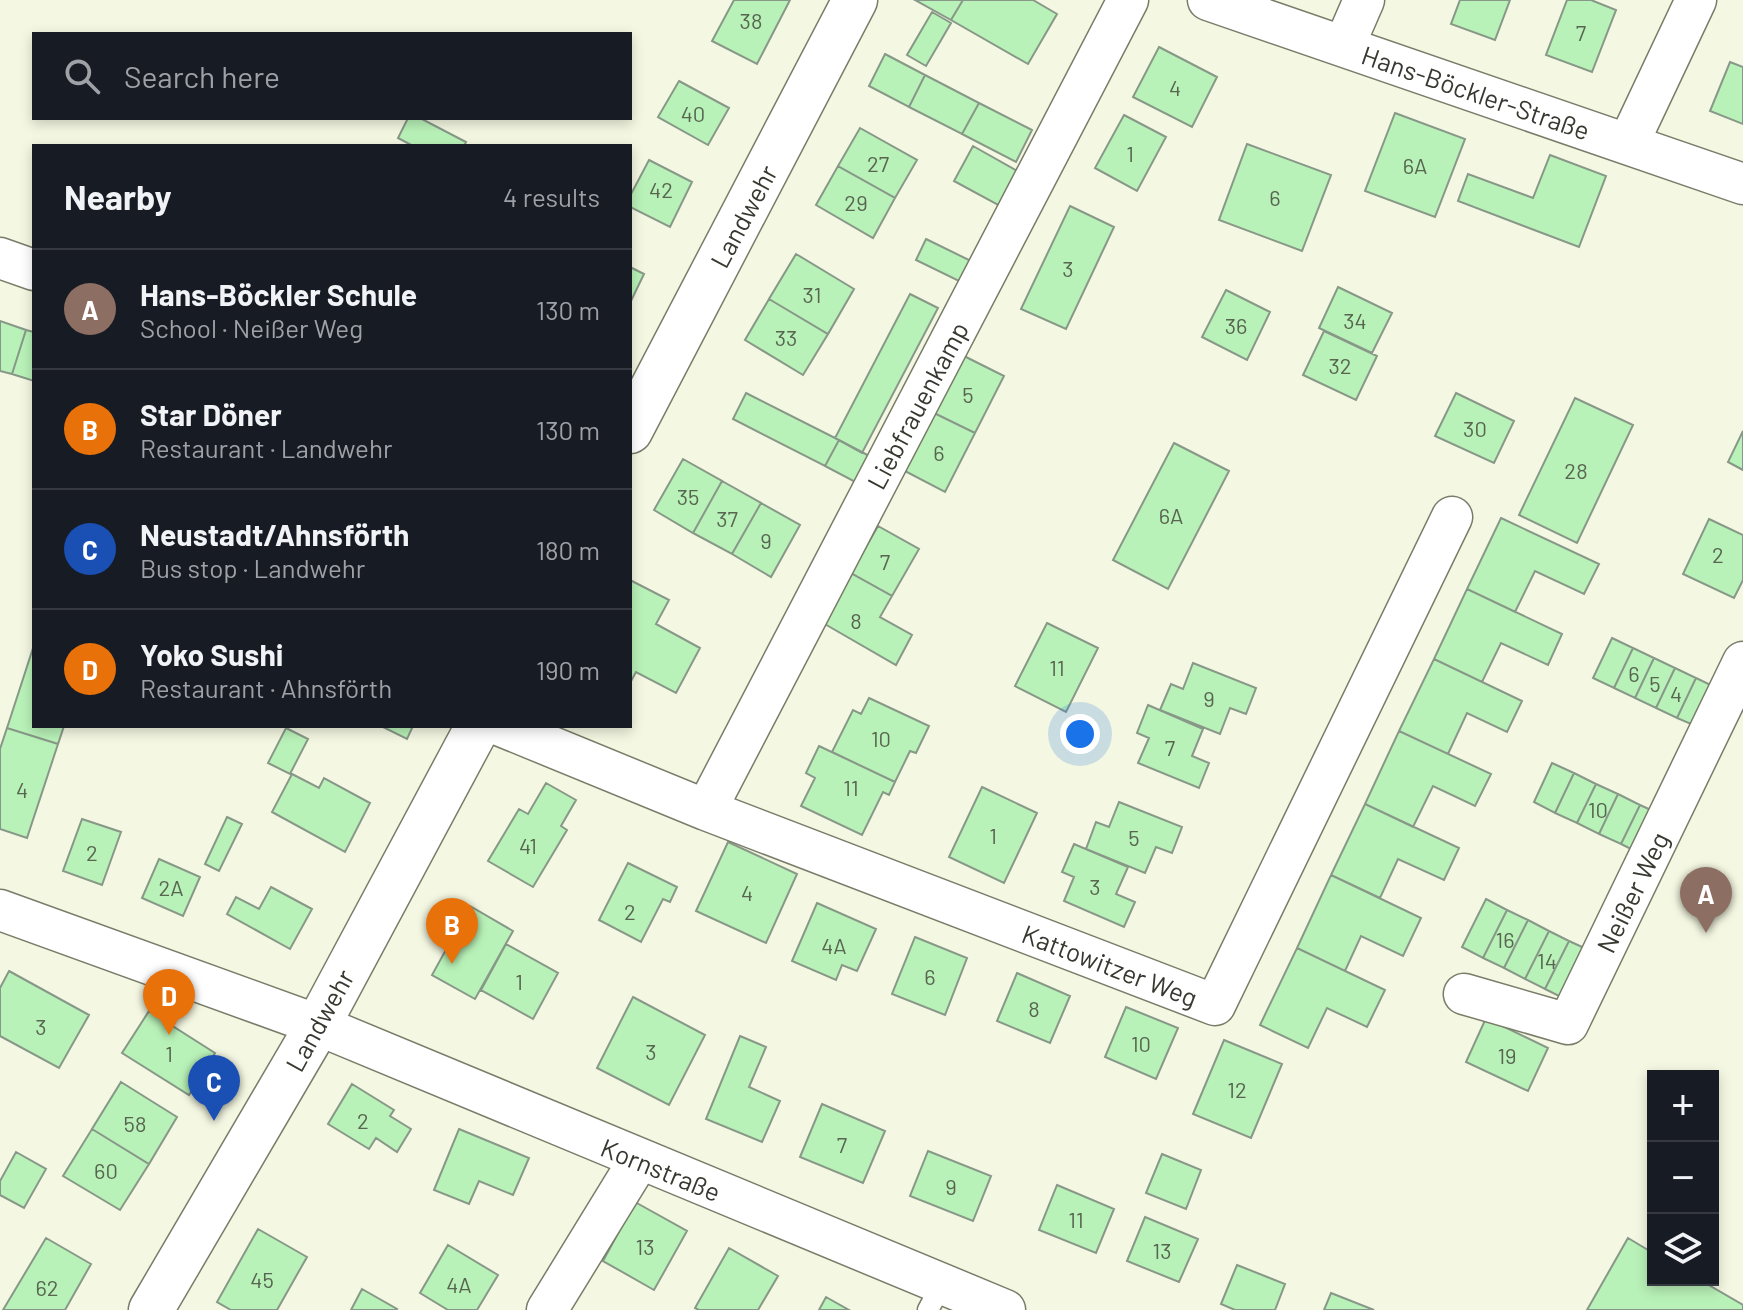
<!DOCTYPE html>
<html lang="en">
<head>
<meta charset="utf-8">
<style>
	:root { --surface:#171b24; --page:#20242c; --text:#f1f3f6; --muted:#9ea1a6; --line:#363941; --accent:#94abde }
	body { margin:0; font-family:Barlow,sans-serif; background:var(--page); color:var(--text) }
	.controls { position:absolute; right:24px; bottom:24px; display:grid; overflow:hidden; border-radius:0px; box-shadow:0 4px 12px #0003 }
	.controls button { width:72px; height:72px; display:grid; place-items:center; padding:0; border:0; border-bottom:2px solid var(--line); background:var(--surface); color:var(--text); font:40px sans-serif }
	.you { position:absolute; left:1080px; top:734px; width:28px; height:28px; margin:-20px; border:6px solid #fff; border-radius:50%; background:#1a73e8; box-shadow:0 0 0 12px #1a73e833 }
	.badge { display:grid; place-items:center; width:52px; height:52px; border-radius:50%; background:var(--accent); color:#fff; font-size:26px; font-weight:700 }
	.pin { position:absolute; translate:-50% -66px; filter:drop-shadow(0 2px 4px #0008) }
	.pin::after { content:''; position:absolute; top:42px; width:28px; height:24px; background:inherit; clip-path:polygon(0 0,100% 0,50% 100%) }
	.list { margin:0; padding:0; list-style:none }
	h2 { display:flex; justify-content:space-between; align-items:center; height:104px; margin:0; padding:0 32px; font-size:34px }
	h2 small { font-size:26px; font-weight:400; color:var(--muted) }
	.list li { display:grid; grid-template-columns:52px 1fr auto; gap:24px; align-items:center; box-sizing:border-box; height:120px; padding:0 32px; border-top:2px solid var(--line) }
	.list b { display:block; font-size:30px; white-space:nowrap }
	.list p { margin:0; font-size:26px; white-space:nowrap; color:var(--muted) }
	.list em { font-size:26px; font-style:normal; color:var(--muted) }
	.icon { flex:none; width:44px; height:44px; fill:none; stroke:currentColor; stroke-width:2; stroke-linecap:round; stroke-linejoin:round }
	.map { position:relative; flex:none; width:1743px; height:1310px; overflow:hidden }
	.search { position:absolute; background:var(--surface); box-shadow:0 4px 12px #0003; left:32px; top:32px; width:600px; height:88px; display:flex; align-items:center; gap:20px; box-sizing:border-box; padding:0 28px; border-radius:0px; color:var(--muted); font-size:30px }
	.panel { position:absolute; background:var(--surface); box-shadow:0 4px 12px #0003; left:32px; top:144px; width:600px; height:584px; border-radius:0px }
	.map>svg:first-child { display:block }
</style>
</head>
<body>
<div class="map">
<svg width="1743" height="1310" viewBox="0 0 1743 1310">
	<rect width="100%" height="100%" fill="#f4f7e1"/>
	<path fill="#b9f2b8" stroke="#889888" stroke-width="2" d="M734,0H790L757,64L712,41Z
		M915,0H963L951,20Z
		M963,0H1033L1057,14L1028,64L951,20Z
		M1460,0H1510L1495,40L1451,24Z
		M1567,0H1591L1616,10L1592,72L1546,55Z
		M932,12L951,23L926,66L907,55Z
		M1159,47L1217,77L1192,127L1133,97Z
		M885,54L925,75L909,107L869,86Z
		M1730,62L1743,67V124L1710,111Z
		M925,75L979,103L962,134L909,107Z
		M679,81L729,108L708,145L658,117Z
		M979,103L1032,130L1016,162L962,134Z
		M1395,113L1465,139L1435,217L1365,191Z
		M1124,115L1166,137L1137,191L1095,168Z
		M408,118H420L466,142L464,146H413L398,138Z
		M860,128L917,160L895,198L838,166Z
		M1247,144L1331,175L1302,251L1219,220Z
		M973,146L1019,172L1000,206L954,181Z
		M1550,155L1606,176L1579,247L1458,201L1468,174L1533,198Z
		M649,160L692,182L670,227L630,207V196Z
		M838,166L895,198L873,238L816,205Z
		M1070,206L1114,227L1066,329L1021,309Z
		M926,239L973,262L963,283L916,260Z
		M796,254L854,289L828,334L769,299Z
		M630,267L644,274L630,303Z
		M1338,287L1392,313L1372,353L1319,328Z
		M1226,290L1270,312L1247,360L1202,337Z
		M910,294L938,308L862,453L835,438Z
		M769,299L828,334L803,375L745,340Z
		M0,321L26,330L12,374L0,371Z
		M26,330L34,332V381L12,374Z
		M1324,331L1377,356L1356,400L1303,375Z
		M960,354L1004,376L975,433L932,412Z
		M746,393L839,440L825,466L733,419Z
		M1456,393L1514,421L1494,463L1435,436Z
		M1575,398L1633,425L1577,543L1519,515Z
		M932,412L975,433L945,492L903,470Z
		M1743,431V470L1728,462Z
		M839,440L875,459L861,485L825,466Z
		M1174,443L1229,471L1168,589L1113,560Z
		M683,459L722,481L693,533L654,510Z
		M722,481L761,503L732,554L693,533Z
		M761,503L800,525L771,577L732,554Z
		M1501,518L1599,564L1584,594L1535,571L1515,612L1467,589Z
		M1709,519L1743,535V580L1734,598L1683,574Z
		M878,526L919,549L892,596L851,573Z
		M851,573L892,596L880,617L912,635L896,665L823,623Z
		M630,580L669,600L656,624L700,648L676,693L636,672L630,683Z
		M1467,589L1562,634L1548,665L1501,643L1482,682L1434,659Z
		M1047,623L1098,648L1066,712L1015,686Z
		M1612,638L1633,648L1614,688L1593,678Z
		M34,645V726H64L58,744L7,728Z
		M1633,648L1654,658L1635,698L1614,688Z
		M1654,658L1675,668L1656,708L1635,698Z
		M1434,659L1522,701L1507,732L1467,713L1448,754L1399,731Z
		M1193,663L1256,688L1246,714L1230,708L1220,734L1160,710L1171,684L1183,689Z
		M1675,668L1696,678L1677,718L1656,708Z
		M1696,678L1717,688L1698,727L1677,718Z
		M869,698L929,726L916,753L910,751L895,782L832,752L853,710L861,714Z
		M1148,705L1203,729L1192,756L1209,763L1199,788L1138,763L1149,738L1137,733Z
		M381,726H413L407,739Z
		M7,728L58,744L27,838L0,829V749Z
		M286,728L308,739L290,774L268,763Z
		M1399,731L1491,774L1475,806L1433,786L1413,827L1365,804Z
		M819,746L895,782L889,795L883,792L862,835L801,806L815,778L806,773Z
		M1552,763L1574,773L1555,813L1534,802Z
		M1574,773L1596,784L1577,823L1555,813Z
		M292,774L319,788L324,778L370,803L345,852L272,812Z
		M546,783L576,800L561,826L567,830L533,887L488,861L519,809L528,814Z
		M1596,784L1618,794L1599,834L1577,823Z
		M982,787L1037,813L1004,883L949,857Z
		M1618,794L1640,805L1621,844L1599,834Z
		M1119,802L1182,827L1172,853L1156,847L1145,873L1086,849L1096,822L1109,827Z
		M1365,804L1459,848L1444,880L1398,859L1380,898L1331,875Z
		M1640,805L1662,815L1643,855L1621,844Z
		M227,817L242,824L219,871L205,864Z
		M82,819L121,832L102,885L63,871Z
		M728,842L797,874L766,943L696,911Z
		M1074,844L1128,867L1116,894L1135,902L1124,927L1064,901L1074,877L1062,872Z
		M159,859L200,877L183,916L142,898Z
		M628,863L677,887L670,902L663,899L641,942L599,920Z
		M1331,875L1421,918L1403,956L1361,936L1345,971L1297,948Z
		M271,887L312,909L290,949L227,914L236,897L259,909Z
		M1486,899L1507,910L1483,958L1462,947Z
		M817,903L876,929L857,971L842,965L836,980L792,961Z
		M470,906L513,931L475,999L432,975Z
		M1507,910L1528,920L1504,968L1483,958Z
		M1528,920L1549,931L1525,979L1504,968Z
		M1549,931L1569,941L1545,989L1525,979Z
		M915,937L967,958L945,1015L892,994Z
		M1569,941L1591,951L1567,1000L1545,989Z
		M506,944L558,973L533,1019L481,990Z
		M1297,948L1385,990L1367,1027L1327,1008L1308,1048L1260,1025Z
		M9,971L89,1015L59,1068L0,1036V988Z
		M1017,973L1070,996L1050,1043L997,1021Z
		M633,997L705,1035L669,1105L597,1068Z
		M1126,1007L1178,1028L1156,1079L1105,1057Z
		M149,1011L215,1053L189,1095L122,1053Z
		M1486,1018L1548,1048L1528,1091L1466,1062Z
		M740,1036L766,1047L749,1087L780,1101L762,1142L706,1119Z
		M1224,1040L1282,1064L1251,1138L1193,1114Z
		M121,1082L177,1117L149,1164L92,1129Z
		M352,1084L394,1110L390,1116L411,1129L397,1152L376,1138L369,1149L328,1124Z
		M822,1104L885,1131L863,1183L800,1157Z
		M92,1129L149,1164L120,1210L63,1176Z
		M459,1129L529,1158L513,1195L479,1181L469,1204L434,1190Z
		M928,1151L991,1176L973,1221L910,1196Z
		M16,1152L46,1169L24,1208L0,1195V1181Z
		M1162,1154L1201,1170L1186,1209L1146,1193Z
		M1057,1185L1114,1209L1096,1253L1039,1230Z
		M635,1202L687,1231L654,1290L603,1261Z
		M1145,1217L1198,1239L1179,1282L1127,1261Z
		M258,1229L307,1257L277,1310H231L217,1302Z
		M46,1238L91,1264L65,1310H3Z
		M1628,1238L1653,1253V1280H1700L1743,1305V1310H1587Z
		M448,1245L498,1275L477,1310H448L420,1293Z
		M729,1248L778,1276L758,1310H699L695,1308Z
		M1237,1265L1285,1284L1275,1310H1235L1221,1304Z
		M362,1289L397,1309L396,1310H351Z
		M1331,1293L1374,1310H1324Z
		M826,1297L849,1310H819Z"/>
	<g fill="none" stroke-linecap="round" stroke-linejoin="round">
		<g stroke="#797c69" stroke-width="23">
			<path id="lane" d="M928,1310L942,1284"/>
		</g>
		<g stroke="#797c69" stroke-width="43">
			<path id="street" d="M1208,0L1743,184
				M1344,46L1364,0
				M1628,144L1696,0
				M0,258L34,270
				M501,726L706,810L1215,1005L1452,517
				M706,810L1128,0
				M0,910L318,1025L1005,1310
				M1464,994L1568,1024L1743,662
				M547,1310L639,1160"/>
		</g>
		<g stroke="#797c69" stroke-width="47">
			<path id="secondary" d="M630,431L855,0
				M151,1310L318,1025L478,726"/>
		</g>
		<use href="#lane" stroke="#fff" stroke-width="20"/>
		<use href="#street" stroke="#fff" stroke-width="40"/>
		<use href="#secondary" stroke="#fff" stroke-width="44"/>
	</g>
	<g text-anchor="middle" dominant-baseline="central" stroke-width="7" stroke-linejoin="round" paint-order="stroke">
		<g font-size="22" fill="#586651">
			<text x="751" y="20">38</text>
			<text x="1581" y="32">7</text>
			<text x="1175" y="87">4</text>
			<text x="693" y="113">40</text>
			<text x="1130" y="153">1</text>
			<text x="878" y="163">27</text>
			<text x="1415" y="165">6A</text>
			<text x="661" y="189">42</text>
			<text x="1275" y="197">6</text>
			<text x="856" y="202">29</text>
			<text x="1068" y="268">3</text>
			<text x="812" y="294">31</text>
			<text x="1355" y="320">34</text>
			<text x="1236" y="325">36</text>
			<text x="786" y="337">33</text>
			<text x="1340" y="365">32</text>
			<text x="968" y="394">5</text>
			<text x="1475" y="428">30</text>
			<text x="939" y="452">6</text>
			<text x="1576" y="470">28</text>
			<text x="688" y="496">35</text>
			<text x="1171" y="515">6A</text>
			<text x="727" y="518">37</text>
			<text x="766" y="540">9</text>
			<text x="1718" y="554">2</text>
			<text x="885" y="561">7</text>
			<text x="856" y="620">8</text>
			<text x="1057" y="667">11</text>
			<text x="1634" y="673">6</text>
			<text x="1655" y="683">5</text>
			<text x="1676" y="693">4</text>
			<text x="1209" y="698">9</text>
			<text x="881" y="738">10</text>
			<text x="1170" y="747">7</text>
			<text x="851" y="787">11</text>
			<text x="22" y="789">4</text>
			<text x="1598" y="809">10</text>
			<text x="993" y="835">1</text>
			<text x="1134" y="837">5</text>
			<text x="528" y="845">41</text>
			<text x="92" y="852">2</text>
			<text x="1095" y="886">3</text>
			<text x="171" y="887">2A</text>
			<text x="747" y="892">4</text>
			<text x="630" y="911">2</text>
			<text x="1505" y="939">16</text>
			<text x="834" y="945">4A</text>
			<text x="1547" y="960">14</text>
			<text x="930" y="976">6</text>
			<text x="519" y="981">1</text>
			<text x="1034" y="1008">8</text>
			<text x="41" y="1026">3</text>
			<text x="1141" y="1043">10</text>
			<text x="651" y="1051">3</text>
			<text x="169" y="1053">1</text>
			<text x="1507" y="1055">19</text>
			<text x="1237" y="1089">12</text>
			<text x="363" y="1120">2</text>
			<text x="135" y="1123">58</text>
			<text x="842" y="1144">7</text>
			<text x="106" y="1170">60</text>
			<text x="951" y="1186">9</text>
			<text x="1076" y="1219">11</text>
			<text x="645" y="1246">13</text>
			<text x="1162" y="1250">13</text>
			<text x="262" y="1279">45</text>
			<text x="459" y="1284">4A</text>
			<text x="47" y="1287">62</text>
		</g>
		<g font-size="26" fill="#37382f" stroke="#fff">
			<text transform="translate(1476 92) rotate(19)">Hans-Böckler-Straße</text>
			<text transform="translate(743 216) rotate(-62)">Landwehr</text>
			<text transform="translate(917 405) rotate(-62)">Liebfrauenkamp</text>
			<text transform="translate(1632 892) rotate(-64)">Neißer Weg</text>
			<text transform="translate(1110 965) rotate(21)">Kattowitzer Weg</text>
			<text transform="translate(319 1020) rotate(-61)">Landwehr</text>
			<text transform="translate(661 1169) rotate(22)">Kornstraße</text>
		</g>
	</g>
</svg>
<div class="controls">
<button>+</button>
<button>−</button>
<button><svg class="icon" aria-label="layers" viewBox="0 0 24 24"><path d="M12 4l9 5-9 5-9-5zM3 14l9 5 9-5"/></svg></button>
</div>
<div class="you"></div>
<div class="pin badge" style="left:1706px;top:933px;background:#8d6e63">A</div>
<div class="pin badge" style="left:452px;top:964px;background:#e8710a">B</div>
<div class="pin badge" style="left:214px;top:1121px;background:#1a4fb4">C</div>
<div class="pin badge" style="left:169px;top:1035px;background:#e8710a">D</div>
<div class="search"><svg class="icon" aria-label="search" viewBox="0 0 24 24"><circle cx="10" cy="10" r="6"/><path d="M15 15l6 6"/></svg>Search here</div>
<section class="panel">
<h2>Nearby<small>4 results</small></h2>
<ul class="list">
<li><span class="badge" style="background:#8d6e63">A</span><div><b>Hans-Böckler Schule</b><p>School · Neißer Weg</p></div><em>130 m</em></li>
<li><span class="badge" style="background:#e8710a">B</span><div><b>Star Döner</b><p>Restaurant · Landwehr</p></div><em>130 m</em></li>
<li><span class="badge" style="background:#1a4fb4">C</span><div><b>Neustadt/Ahnsförth</b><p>Bus stop · Landwehr</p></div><em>180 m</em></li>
<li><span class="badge" style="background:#e8710a">D</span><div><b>Yoko Sushi</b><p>Restaurant · Ahnsförth</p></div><em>190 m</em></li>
</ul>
</section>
</div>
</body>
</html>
